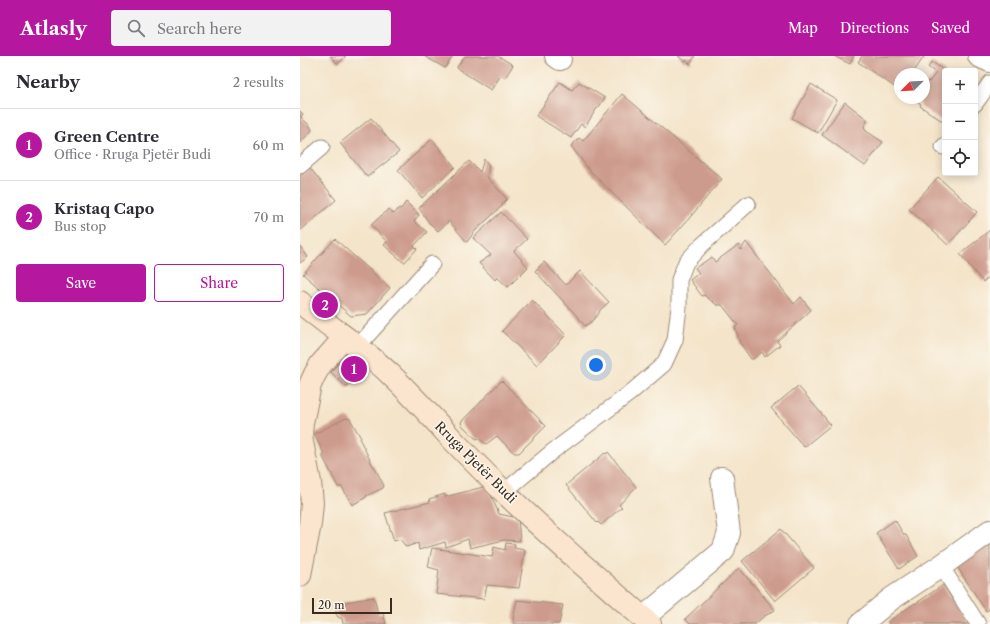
<!DOCTYPE html>
<html lang="en">
<head>
<meta charset="utf-8">
<style>
	:root { --surface:#fff; --page:#f2f2f3; --text:#2b2b33; --muted:#7c7c81; --line:#e1e1e2; --accent:#b5179e }
	body { margin:0; font-family:"Libre Caslon Text",serif; background:var(--page); color:var(--text) }
	.controls { position:absolute; right:12px; top:12px; display:grid; overflow:hidden; border-radius:4px; box-shadow:0 2px 10px #0003 }
	.controls button { width:36px; height:36px; display:grid; place-items:center; padding:0; border:0; border-bottom:1px solid var(--line); background:var(--surface); color:var(--text); font:20px sans-serif }
	.compass { position:absolute; left:594px; top:12px; width:36px; height:36px; border-radius:50%; background:var(--surface); box-shadow:0 2px 10px #0003; rotate:246deg }
	.scale { position:absolute; left:12px; bottom:10px; width:80px; box-sizing:border-box; padding-left:4px; border:2px solid #3b2a1e; border-top:0; font-size:11px; line-height:14px; white-space:nowrap; color:#3b2a1e; -webkit-text-stroke:3px #fbf7ec; paint-order:stroke }
	.you { position:absolute; left:296px; top:309px; width:14px; height:14px; margin:-10px; border:3px solid #fff; border-radius:50%; background:#1a73e8; box-shadow:0 0 0 6px #1a73e833 }
	.badge { display:grid; place-items:center; width:26px; height:26px; border-radius:50%; background:var(--accent); color:#fff; font-size:13px; font-weight:700 }
	.pin { position:absolute; translate:-50% -50%; border:2px solid #fff; box-shadow:0 1px 4px #0006 }
	.list { margin:0; padding:0; list-style:none }
	h2 { display:flex; justify-content:space-between; align-items:center; height:52px; margin:0; padding:0 16px; font-size:17px }
	h2 small { font-size:13px; font-weight:400; color:var(--muted) }
	.list li { display:grid; grid-template-columns:26px 1fr auto; gap:12px; align-items:center; box-sizing:border-box; height:72px; padding:0 16px; border-top:1px solid var(--line) }
	.list b { display:block; font-size:15px; white-space:nowrap }
	.list p { margin:0; font-size:13px; white-space:nowrap; color:var(--muted) }
	.list em { font-size:13px; font-style:normal; color:var(--muted) }
	.actions { display:flex; gap:8px; padding:12px 16px }
	.actions a { flex:1; padding:9px 0; border:1px solid var(--accent); border-radius:4px; text-align:center; font-size:14px; color:var(--accent) }
	.actions .main { background:var(--accent); color:#fff }
	.icon { flex:none; width:22px; height:22px; fill:none; stroke:currentColor; stroke-width:2; stroke-linecap:round; stroke-linejoin:round }
	.map { position:relative; flex:none; width:690px; height:568px; overflow:hidden }
	header { display:flex; align-items:center; gap:24px; box-sizing:border-box; height:56px; padding:0 20px; background:var(--accent); color:#fff }
	header strong { font-size:19px }
	nav { display:flex; gap:22px; margin-inline-start:auto; font-size:14px }
	.search { width:280px; height:36px; background:var(--page); display:flex; align-items:center; gap:10px; box-sizing:border-box; padding:0 14px; border-radius:4px; color:var(--muted); font-size:15px }
	main { display:flex }
	aside { flex:1; background:var(--surface) }
	.map>svg:first-child { display:block }
</style>
</head>
<body>
<header>
<strong>Atlasly</strong>
<div class="search"><svg class="icon" aria-label="search" viewBox="0 0 24 24"><circle cx="10" cy="10" r="6"/><path d="M15 15l6 6"/></svg>Search here</div>
<nav><a>Map</a><a>Directions</a><a>Saved</a></nav>
</header>
<main>
<aside>
<h2>Nearby<small>2 results</small></h2>
<ul class="list">
<li><span class="badge">1</span><div><b>Green Centre</b><p>Office · Rruga Pjetër Budi</p></div><em>60 m</em></li>
<li><span class="badge">2</span><div><b>Kristaq Capo</b><p>Bus stop</p></div><em>70 m</em></li>
</ul>
<div class="actions"><a class="main">Save</a><a>Share</a></div>
</aside>
<div class="map">
<svg width="690" height="568" viewBox="0 0 690 568">
	<rect width="100%" height="100%" fill="#fbf7ec"/>
	<filter id="ink" filterUnits="userSpaceOnUse"><feTurbulence type="fractalNoise" baseFrequency=".025" numOctaves="2"/><feDisplacementMap in="SourceGraphic" scale="8" xChannelSelector="R" yChannelSelector="G"/><feConvolveMatrix kernelMatrix="1 2 1 2 8 2 1 2 1" color-interpolation-filters="sRGB"/></filter>
	<filter id="wash" filterUnits="userSpaceOnUse"><feTurbulence type="fractalNoise" baseFrequency=".012" numOctaves="4" result="noise"/><feDisplacementMap in="SourceGraphic" scale="16" xChannelSelector="R" yChannelSelector="G"/><feGaussianBlur stdDeviation="0.9" result="paint"/><feColorMatrix in="noise" values="0 0 0 0 0 0 0 0 0 0 0 0 0 0 0 0 0 1.4 0 .05"/><feComposite in="paint" operator="in"/></filter>
	<g filter="url(#wash)">
		<rect width="100%" height="100%" fill="#f4e4c9"/>
		<g id="blocks">
			<path fill="#cd9b8d" d="M30,0H46L39,7H37Z
				M124,0H153L145,12Z
				M165,0H198L213,9L205,22L201,19L191,34L158,13L157,11Z
				M378,0H395L390,8L386,4L385,6Z
				M534,0H554L550,8Z
				M562,0H623L624,1L612,18H600V25L596,32L558,6Z
				M632,6L645,15V67L620,50L621,48L615,44L617,42H624V31L628,25L629,26L636,17L628,11Z
				M260,26L272,34L279,26L305,42L298,52H297L285,71L281,68L271,82L236,60Z
				M511,28L537,44L518,77L492,62Z
				M322,38L422,123L386,166L365,189L290,115L271,90L279,82L283,85Z
				M545,46L568,64L564,70L566,75L583,86L565,110L522,79Z
				M0,55L3,58L1,61L10,70L12,74L0,87Z
				M71,62L99,96L67,121L40,87Z
				M132,83L155,111L122,142L98,114Z
				M184,103L189,109L187,121L207,143L202,148L203,149L174,176L167,186L149,165L138,175L131,168H130L119,152L169,105L180,116Z
				M10,112L36,144L0,175V120Z
				M638,121L677,156L648,189L609,153Z
				M106,146L119,159L114,165L127,176L114,190L117,193L105,206H103L84,189L87,186L71,169L82,159H83L88,153L94,158L99,152L101,153Z
				M201,156L227,183L214,195L228,211L208,231L197,221L195,224L179,207L191,199L173,182Z
				M690,174V220L683,226L660,198Z
				M35,183L90,232L67,258L51,260L3,218Z
				M446,186L494,248L501,241L511,254L477,285L480,289L465,301L462,296L453,303H451L440,287L435,271L438,269L422,249H417L404,239L402,240L390,224L399,217L395,212L412,201L415,206L438,189L441,194Z
				M0,190L8,201L0,207Z
				M244,206L266,229L280,215L309,246L300,254L299,257L292,265L285,270L276,259L235,215Z
				M232,244L266,279L237,309L202,275Z
				M49,299L65,314L48,331H46L31,316L43,302Z
				M201,325H202L246,370L219,397H215L212,395L197,380L186,388L178,382L177,383L175,382L162,369L161,366Z
				M498,330L531,369L504,391L471,352Z
				M46,362L50,363L61,382L60,384L73,410H74L84,430L83,432L66,440L65,442L52,449L42,431H38L22,399L24,398L14,378Z
				M308,396L336,431L319,449L322,451L301,469L298,466L297,467L266,429L305,397L306,398Z
				M187,430L199,458L218,462L220,485L204,484L170,492L168,483L146,491L145,486L119,494L118,487L106,491L100,483L94,485L85,457L130,446L129,443L145,438V441Z
				M595,464L604,479H606L618,500L599,513L576,477Z
				M481,473L514,512L475,545L442,505Z
				M206,487L215,488L214,492L225,494L219,532L187,529L184,543L136,538L139,514L128,511L132,492L192,501L194,491L205,494Z
				M690,487V553L686,555L656,509Z
				M439,512L475,554L463,561L455,568H390L385,563Z
				M643,529L669,568H589L588,566L615,547V548Z
				M74,541L78,558L83,557L86,568H43L42,562H40L38,561L36,558V554L38,551L41,550L40,547Z
				M217,544L263,549L259,568H214V564L213,563Z"/>
		</g>
	</g>
	<g filter="url(#ink)">
		<use href="#blocks" fill-opacity="0" stroke="#988774" stroke-width="1"/>
		<g fill="none" stroke-linecap="round" stroke-linejoin="round">
			<g stroke="#988774" stroke-width="17">
				<path id="lane" d="M675,48L690,27
					M643,91L645,89
					M0,110L22,91
					M58,290L132,208
					M204,436L253,395L329,338L364,308L375,284L379,251V224L386,206L402,189L448,148
					M641,510L678,568"/>
			</g>
			<g stroke="#988774" stroke-width="24">
				<path id="street" d="M256,0L260,3
					M679,0L690,5
					M343,562L423,495L429,477L422,422
					M561,568L591,543L641,510L690,475"/>
			</g>
			<g stroke="#988774" stroke-width="24">
				<path id="secondary" d="M0,246C29,271 62,291 90,318C111,338 131,360 151,382C168,400 186,418 204,436C251,482 301,525 350,568
					M0,519L10,468L12,447L10,426L1,381L2,367L10,329L15,318L21,308L45,281"/>
			</g>
			<use href="#lane" stroke="#fff" stroke-width="15"/>
			<use href="#street" stroke="#fff" stroke-width="22"/>
			<use href="#secondary" stroke="#fce5cf" stroke-width="22"/>
		</g>
	</g>
	<g text-anchor="middle" dominant-baseline="central" stroke-width="3" stroke-linejoin="round" paint-order="stroke">
		<g font-size="13" fill="#3b2a1e" stroke="#fbf7ec">
			<text transform="translate(176 406) rotate(45)">Rruga Pjetër Budi</text>
		</g>
	</g>
</svg>
<div class="controls">
<button>+</button>
<button>−</button>
<button><svg class="icon" aria-label="locate" viewBox="0 0 24 24"><circle cx="12" cy="12" r="6"/><path d="M12 2v4M12 18v4M2 12h4M18 12h4"/></svg></button>
</div>
<svg class="compass" viewBox="-18 -18 36 36"><path d="M0-13l5 13h-10z" fill="#e53935"/><path d="M0 13l5-13h-10z" fill="#7c7c81"/></svg>
<div class="scale">20 m</div>
<div class="you"></div>
<div class="pin badge" style="left:54px;top:313px">1</div>
<div class="pin badge" style="left:25px;top:249px">2</div>
</div>
</main>
</body>
</html>
